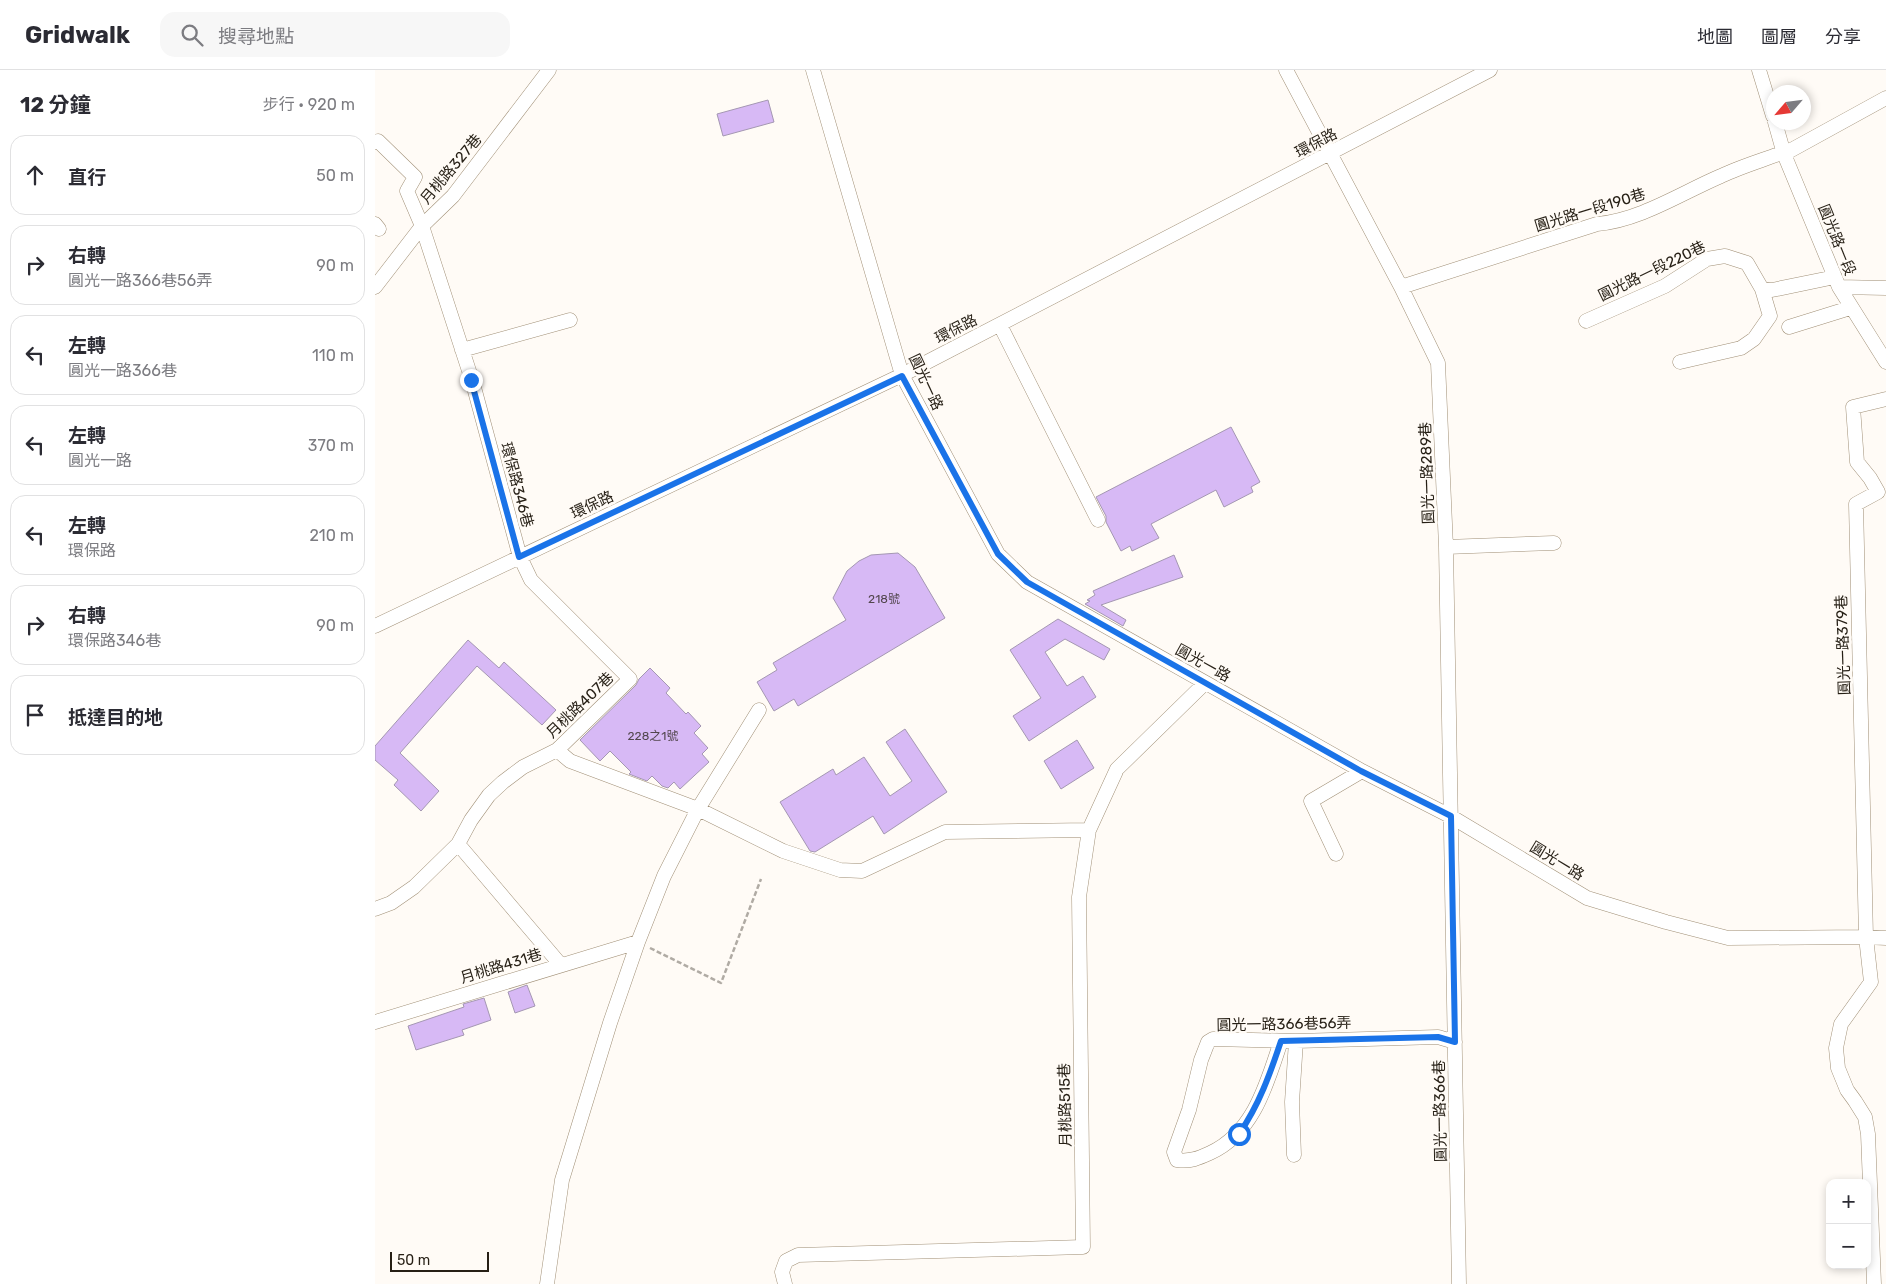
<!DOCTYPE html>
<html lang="zh-TW">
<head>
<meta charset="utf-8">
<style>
	:root { --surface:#fff; --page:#f7f7f7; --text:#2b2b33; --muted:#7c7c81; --line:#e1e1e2 }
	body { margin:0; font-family:Rubik,"Noto Sans TC",sans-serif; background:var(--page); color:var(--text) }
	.controls { position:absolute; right:15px; bottom:15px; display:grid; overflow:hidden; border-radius:10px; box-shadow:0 2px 8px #0003 }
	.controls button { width:45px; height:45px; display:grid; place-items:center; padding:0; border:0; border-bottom:1px solid var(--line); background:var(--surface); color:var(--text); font:25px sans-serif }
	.compass { position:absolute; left:1391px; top:15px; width:45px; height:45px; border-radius:50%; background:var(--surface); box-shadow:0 2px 8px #0003; rotate:242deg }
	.scale { position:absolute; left:15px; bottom:12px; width:99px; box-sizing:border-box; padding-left:5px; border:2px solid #261f15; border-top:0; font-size:14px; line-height:18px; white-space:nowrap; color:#261f15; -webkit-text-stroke:4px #fffbf6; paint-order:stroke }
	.stop { position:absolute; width:15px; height:15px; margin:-11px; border:4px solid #1a73e8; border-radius:50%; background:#fff }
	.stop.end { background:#1a73e8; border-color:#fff; box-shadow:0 1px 5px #0008 }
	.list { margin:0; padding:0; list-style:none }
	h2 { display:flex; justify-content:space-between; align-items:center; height:65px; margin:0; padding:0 20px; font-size:21px }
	h2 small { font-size:16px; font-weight:400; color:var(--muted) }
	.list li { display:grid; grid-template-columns:32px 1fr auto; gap:15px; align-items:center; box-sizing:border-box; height:80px; margin:0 10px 10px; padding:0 10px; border:1px solid var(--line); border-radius:15px }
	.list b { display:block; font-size:19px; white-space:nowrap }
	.list p { margin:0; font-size:16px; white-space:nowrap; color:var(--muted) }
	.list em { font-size:16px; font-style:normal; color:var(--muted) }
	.icon { flex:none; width:28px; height:28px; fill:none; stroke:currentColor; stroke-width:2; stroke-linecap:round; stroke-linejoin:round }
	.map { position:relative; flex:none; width:1511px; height:1214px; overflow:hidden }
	header { display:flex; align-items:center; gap:30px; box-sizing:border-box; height:70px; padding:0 25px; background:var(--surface); border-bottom:1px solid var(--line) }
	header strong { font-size:24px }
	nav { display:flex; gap:28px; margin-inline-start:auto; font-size:18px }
	.search { width:350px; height:45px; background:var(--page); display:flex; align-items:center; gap:12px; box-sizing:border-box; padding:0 18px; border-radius:15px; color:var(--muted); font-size:19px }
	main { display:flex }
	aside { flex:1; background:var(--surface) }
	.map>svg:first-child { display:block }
</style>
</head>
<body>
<header>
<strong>Gridwalk</strong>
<div class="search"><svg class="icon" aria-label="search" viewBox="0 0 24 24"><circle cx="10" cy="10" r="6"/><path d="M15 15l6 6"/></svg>搜尋地點</div>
<nav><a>地圖</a><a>圖層</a><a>分享</a></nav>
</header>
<main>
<aside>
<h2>12 分鐘<small>步行 · 920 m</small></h2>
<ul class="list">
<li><svg class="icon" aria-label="ahead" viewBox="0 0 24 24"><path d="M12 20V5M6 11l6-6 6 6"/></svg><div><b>直行</b></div><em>50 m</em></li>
<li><svg class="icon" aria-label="right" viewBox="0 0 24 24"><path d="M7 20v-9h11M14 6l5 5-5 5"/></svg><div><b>右轉</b><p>圓光一路366巷56弄</p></div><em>90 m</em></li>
<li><svg class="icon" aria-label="left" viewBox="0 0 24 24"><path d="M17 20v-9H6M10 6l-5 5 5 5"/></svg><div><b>左轉</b><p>圓光一路366巷</p></div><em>110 m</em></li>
<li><svg class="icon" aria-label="left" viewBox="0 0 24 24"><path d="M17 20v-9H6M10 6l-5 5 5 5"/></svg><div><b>左轉</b><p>圓光一路</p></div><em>370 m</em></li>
<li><svg class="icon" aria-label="left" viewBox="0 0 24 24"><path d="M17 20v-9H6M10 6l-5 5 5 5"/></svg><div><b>左轉</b><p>環保路</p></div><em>210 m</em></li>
<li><svg class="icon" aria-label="right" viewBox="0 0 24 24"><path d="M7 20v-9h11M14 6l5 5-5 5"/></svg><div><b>右轉</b><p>環保路346巷</p></div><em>90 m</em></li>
<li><svg class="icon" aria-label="arrive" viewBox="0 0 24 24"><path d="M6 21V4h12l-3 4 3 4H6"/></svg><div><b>抵達目的地</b></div></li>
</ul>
</aside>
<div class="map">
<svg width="1511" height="1214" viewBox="0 0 1511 1214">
	<rect width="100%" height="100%" fill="#fffbf6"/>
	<path fill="#d7b9f5" stroke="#a497b2" d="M393,30L399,52L348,66L342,44Z
		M856,357L885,412L876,417L878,422L849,437L841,420L776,454L784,468L757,481L755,476L746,481L731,452V446L721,427Z
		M523,483L540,497L570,548L423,636L419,629L399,641L382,612L402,600L398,593L471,550L458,528L472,501L484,491L496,485Z
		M799,485L808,507L726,535L751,550L748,556L710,534L715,531L712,530L720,525L718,521Z
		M683,549L735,579L729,590L690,569L670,582L692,616L708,606L721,627L654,671L638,646L666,628L635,580Z
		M93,570L124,598L129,592L181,640L167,655L102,596L25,683L64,721L46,741L19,715L23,710L0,690V676Z
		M275,598L295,618L291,623L311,644L313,642L326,656L319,663L333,678L327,684L334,692L305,719L299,712L293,718L287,716L277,706L272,711L254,704L256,702L235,681L225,691L205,670L261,615L264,609Z
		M530,659L572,722L509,764L498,746L440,782L435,781L405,732L458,699L461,705L489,687L515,726L537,711L511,672Z
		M702,670L719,698L686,719L669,691Z
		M152,915L160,936L140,943L133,922Z
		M109,928L116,950L87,960L89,965L41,980L33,956L89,937L88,934Z"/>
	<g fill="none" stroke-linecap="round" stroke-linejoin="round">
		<g stroke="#a19077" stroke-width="15">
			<path id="minor" d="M438,0L527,305L623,484L652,512L987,701L1075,746L1212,828L1291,852L1353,868L1491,867L1511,868
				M911,0L1026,217L1063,293L1071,477L1084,1214
				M1384,0L1398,46
				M1400,52L1409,84L1464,217L1511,292
				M0,72L3,71L40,107L32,121L47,156L97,310L145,487L156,510L255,609L182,680L148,697L128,712L114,725L96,750L83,774L39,817L16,833L0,839
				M0,154L4,159
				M0,217L47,156L78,126L174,0
				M1026,217L1222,154C1266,150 1306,123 1346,106C1365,97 1385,91 1404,84H1409L1511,28
				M1464,217L1511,218
				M1211,251L1290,216L1332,189L1350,186L1372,193L1387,219L1397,220L1460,207
				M625,255L723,450
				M1414,257L1475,238
				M87,280L195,250
				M1305,292L1366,278L1379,269L1395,246L1387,219
				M1071,477L1179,473
				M0,556L527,305L1115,0
				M182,680L195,691L323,739L408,781L465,800L487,801L570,762L714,760
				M83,774L185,894
				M961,784L936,731L987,701
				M0,952L263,872
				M906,971C892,1013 879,1063 835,1083C824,1088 815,1092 802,1090L799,1082L814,1040L826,990L833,972L838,969L921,971L1063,967L1080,972
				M919,1085L917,1032L921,971
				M172,1214L187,1110L235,953L263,872L289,806L323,739L384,640
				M410,1214L407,1202L411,1191L423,1185L708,1177L704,827L714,760L742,699L830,613
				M1499,1214L1493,1064L1490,1047L1480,1031L1472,1020L1463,998L1461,978L1466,954L1496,912L1491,867L1481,434L1503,422L1495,408L1482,392L1478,337L1511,329"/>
		</g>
		<path stroke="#b0aba4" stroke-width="2.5" stroke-dasharray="5 2.5" stroke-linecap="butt" d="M275,878L346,913L386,809"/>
		<use href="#minor" stroke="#fff" stroke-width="14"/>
	</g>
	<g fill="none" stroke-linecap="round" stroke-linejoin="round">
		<path stroke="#1a73e8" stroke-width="6" d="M96,310L144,487L527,306L623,484L652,512L986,701L1076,746L1080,972L1063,967L906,971C895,1004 884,1035 864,1064"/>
	</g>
	<g text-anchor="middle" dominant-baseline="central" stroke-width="5" stroke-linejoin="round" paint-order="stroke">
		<g font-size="12" fill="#52464d">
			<text x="509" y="529">218號</text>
			<text x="278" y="666">228之1號</text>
		</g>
		<g font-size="15" fill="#261f15" stroke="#fffbf6">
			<text transform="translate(941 73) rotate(-28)">環保路</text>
			<text transform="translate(76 99) rotate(-50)">月桃路327巷</text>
			<text transform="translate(1215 140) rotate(-17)">圓光路一段190巷</text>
			<text transform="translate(1462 170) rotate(68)">圓光路一段</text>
			<text transform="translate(1277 201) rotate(-26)">圓光路一段220巷</text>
			<text transform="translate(581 259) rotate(-27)">環保路</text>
			<text transform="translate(551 312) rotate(65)">圓光一路</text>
			<text transform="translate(1052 403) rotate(-92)">圓光一路289巷</text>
			<text transform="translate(142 415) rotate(75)">環保路346巷</text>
			<text transform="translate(217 435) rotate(-25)">環保路</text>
			<text transform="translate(1468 575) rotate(-92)">圓光一路379巷</text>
			<text transform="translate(828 593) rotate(29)">圓光一路</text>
			<text transform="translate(205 635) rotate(-44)">月桃路407巷</text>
			<text transform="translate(1182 791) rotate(31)">圓光一路</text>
			<text transform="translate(126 896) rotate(-17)">月桃路431巷</text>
			<text transform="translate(909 954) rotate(-1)">圓光一路366巷56弄</text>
			<text transform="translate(690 1035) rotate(-91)">月桃路515巷</text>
			<text transform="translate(1065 1041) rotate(-91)">圓光一路366巷</text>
		</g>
	</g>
</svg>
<div class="controls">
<button>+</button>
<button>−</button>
</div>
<svg class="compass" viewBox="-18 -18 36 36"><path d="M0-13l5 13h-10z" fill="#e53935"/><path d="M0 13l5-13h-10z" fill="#7c7c81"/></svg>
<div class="scale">50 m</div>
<div class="stop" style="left:864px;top:1064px"></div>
<div class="stop end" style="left:96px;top:310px"></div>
</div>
</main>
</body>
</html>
